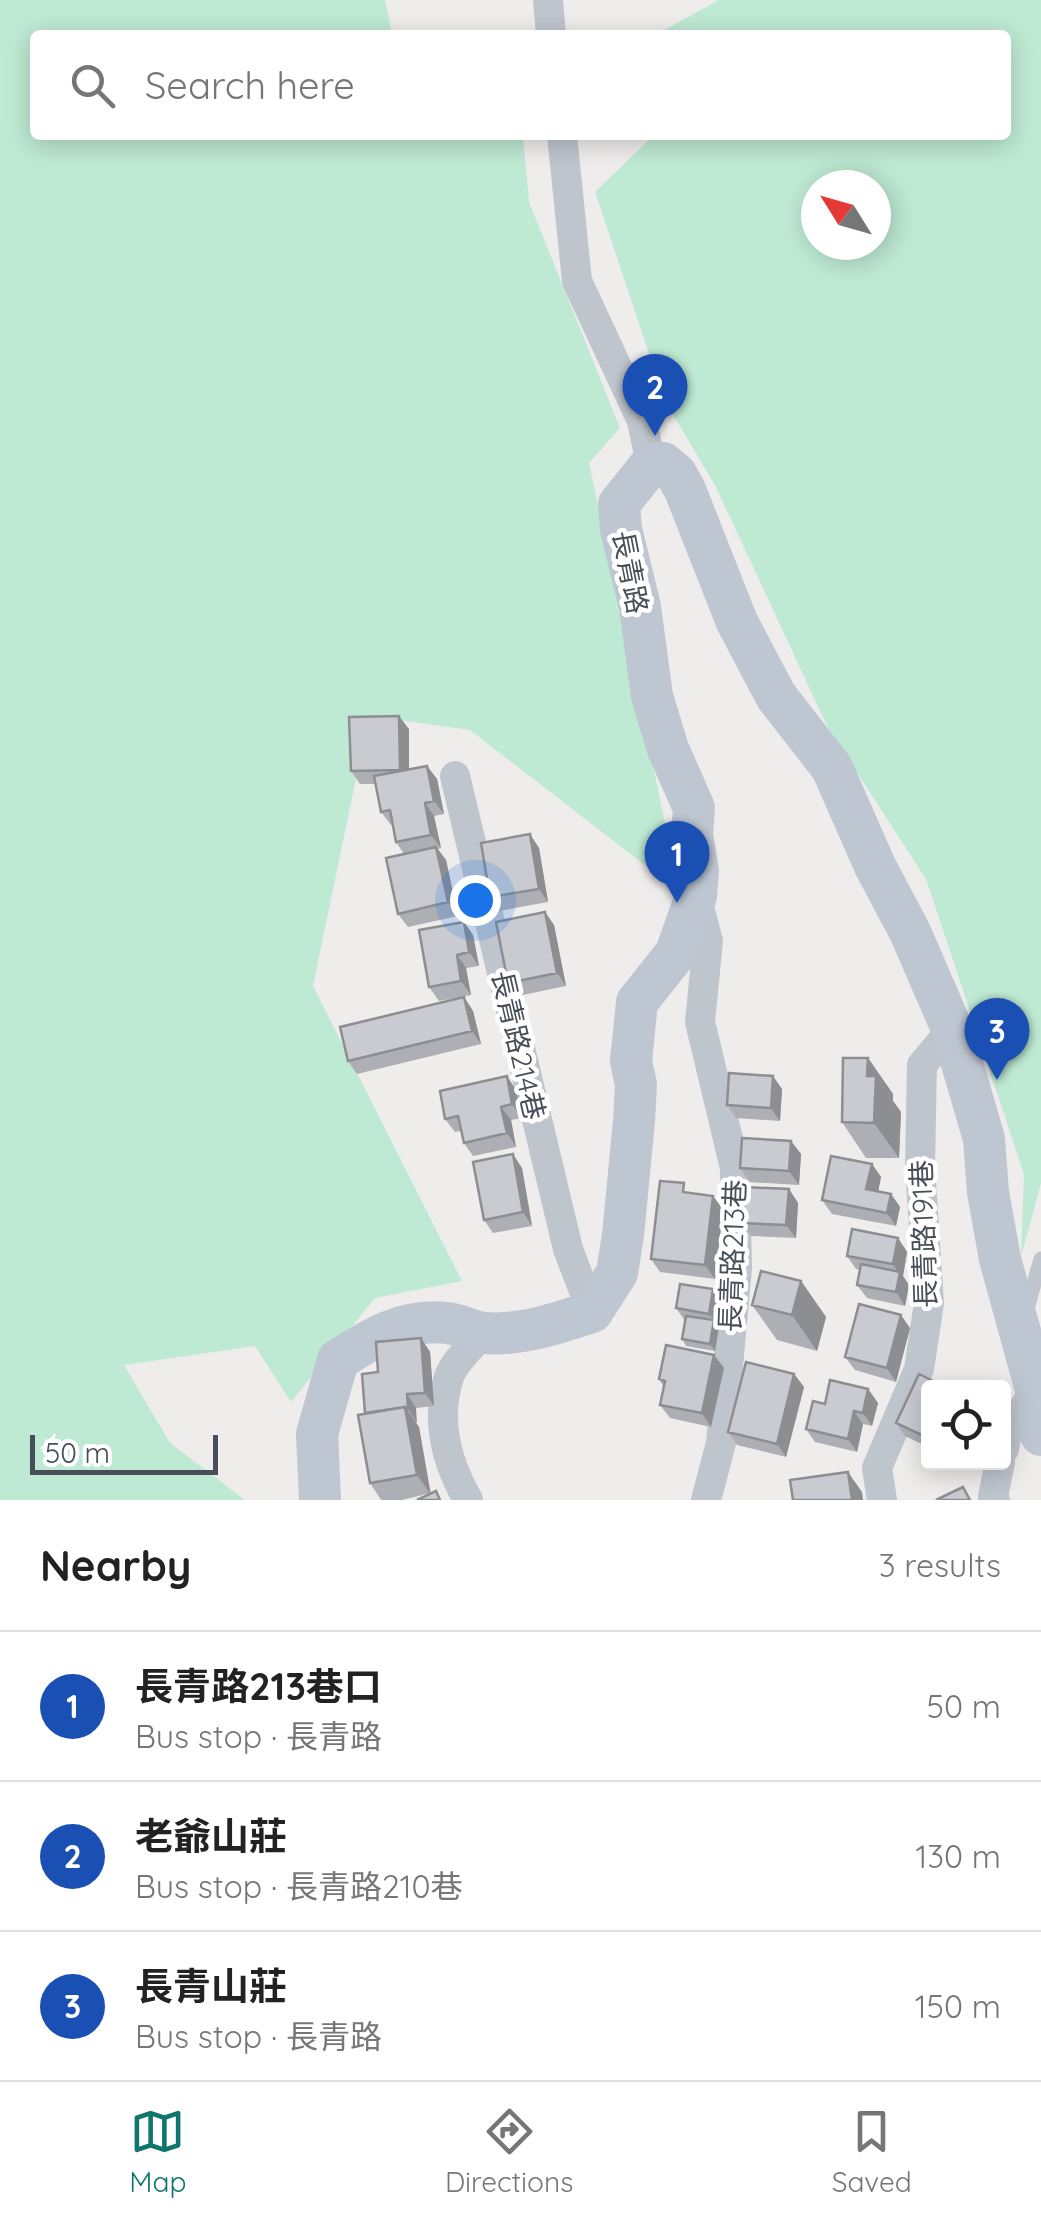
<!DOCTYPE html>
<html lang="en">
<head>
<meta charset="utf-8">
<style>
	:root { --surface:#fff; --page:#f2f2f2; --text:#222; --muted:#767676; --line:#e0e0e0; --accent:#0f766e }
	body { margin:0; font-family:Quicksand,"Noto Sans TC",sans-serif; background:var(--page); color:var(--text) }
	.controls { position:absolute; right:30px; bottom:30px; display:grid; overflow:hidden; border-radius:10px; box-shadow:0 5px 25px #0003 }
	.controls button { width:90px; height:90px; display:grid; place-items:center; padding:0; border:0; border-bottom:2px solid var(--line); background:var(--surface); color:var(--text); font:50px sans-serif }
	.compass { position:absolute; left:801px; top:170px; width:90px; height:90px; border-radius:50%; background:var(--surface); box-shadow:0 5px 25px #0003; rotate:307deg }
	.scale { position:absolute; left:30px; bottom:25px; width:188px; box-sizing:border-box; padding-left:10px; border:5px solid #474e58; border-top:0; font-size:28px; line-height:35px; white-space:nowrap; color:#474e58; -webkit-text-stroke:8px #fff; paint-order:stroke }
	.you { position:absolute; left:475px; top:900px; width:35px; height:35px; margin:-25px; border:8px solid #fff; border-radius:50%; background:#1a73e8; box-shadow:0 0 0 15px #1a73e833 }
	.badge { display:grid; place-items:center; width:65px; height:65px; border-radius:50%; background:var(--accent); color:#fff; font-size:32px; font-weight:700 }
	.pin { position:absolute; translate:-50% -82px; filter:drop-shadow(0 2px 5px #0008) }
	.pin::after { content:''; position:absolute; top:52px; width:35px; height:30px; background:inherit; clip-path:polygon(0 0,100% 0,50% 100%) }
	.list { margin:0; padding:0; list-style:none }
	h2 { display:flex; justify-content:space-between; align-items:center; height:130px; margin:0; padding:0 40px; font-size:42px }
	h2 small { font-size:32px; font-weight:400; color:var(--muted) }
	.list li { display:grid; grid-template-columns:65px 1fr auto; gap:30px; align-items:center; box-sizing:border-box; height:150px; padding:0 40px; border-top:2px solid var(--line) }
	.list b { display:block; font-size:38px; white-space:nowrap }
	.list p { margin:0; font-size:32px; white-space:nowrap; color:var(--muted) }
	.list em { font-size:32px; font-style:normal; color:var(--muted) }
	.icon { flex:none; width:55px; height:55px; fill:none; stroke:currentColor; stroke-width:2; stroke-linecap:round; stroke-linejoin:round }
	.map { position:relative; flex:none; width:1041px; height:1500px; overflow:hidden }
	.search { position:absolute; background:var(--surface); box-shadow:0 5px 25px #0003; left:30px; right:30px; top:30px; height:110px; display:flex; align-items:center; gap:25px; box-sizing:border-box; padding:0 35px; border-radius:10px; color:var(--muted); font-size:38px }
	.sheet { height:580px; background:var(--surface) }
	nav { display:flex; justify-content:space-around; align-items:center; box-sizing:border-box; height:140px; border-top:2px solid var(--line); background:var(--surface); font-size:28px; color:var(--muted) }
	nav a { display:grid; justify-items:center; gap:5px }
	nav .on { color:var(--accent) }
	.map>svg:first-child { display:block }
</style>
</head>
<body>
<div class="map">
<svg width="1041" height="1500" viewBox="0 0 1041 1500">
	<rect width="100%" height="100%" fill="#efecec"/>
	<path fill="#bee9d3" fill-rule="evenodd" d="M0,0H385L392,35H35V135H523L529,202L620,428L589,463L668,837L663,879L470,730L369,716L313,986L462,1281L375,1298L291,1402L255,1346L124,1365L170,1443L245,1500H0Z
		M719,0H1041V1183L1021,1257L1024,1174L926,879L827,726L716,487L665,401L595,192L654,135H1006V35H655ZM816,185H876V245H816Z"/>
	<g fill="none" stroke-linecap="round" stroke-linejoin="round">
		<path stroke="#bfc5cd" stroke-width="15" d="M1026,1312L1041,1259"/>
		<path stroke="#bfc5cd" stroke-width="30" d="M548,0L551,35
			M562,135L577,281L642,421L651,464
			M455,776L568,1249L592,1312
			M696,896L708,941L700,1022L735,1168L737,1268L721,1443L706,1500
			M1004,1449L1007,1432L1036,1390
			M468,1500C447,1463 435,1420 449,1377C454,1362 472,1346 483,1333
			M882,1500L877,1468L919,1369L929,1303L920,1166L922,1065L952,1029
			M995,1500L993,1497L1000,1462"/>
		<path stroke="#bec6d2" stroke-width="42" d="M320,1500L317,1434L338,1360C372,1338 404,1318 447,1323C460,1324 472,1332 485,1333C521,1336 558,1323 592,1312L617,1273L623,1235L634,1121L636,1085L631,1061L637,1002L676,953L696,896L698,871L692,835L694,808L668,749L652,696L640,607L621,529L619,504L651,464L663,463L676,474L685,490L737,622L776,696L832,768L875,866L910,932L952,1029L984,1139L988,1192L1000,1259L1036,1390L1041,1435"/>
	</g>
	<path fill="#aeafb4" d="M409,729V769L427,766L437,779L444,814L434,816L441,848L438,849L446,860L458,916L408,927L398,914L404,854L396,842L393,825H391L381,812L376,784H360L351,771Z
		M539,848L548,902L499,911L490,897Z
		M545,912L554,925L566,986L518,996L508,983Z
		M464,922L473,935L479,966L466,968L471,995L439,1001L429,987Z
		M464,997L473,1011L481,1044L357,1074L348,1061Z
		M868,1058L893,1094V1101L901,1112L899,1158H866L842,1122Z
		M782,1089L780,1121L736,1118L727,1105Z
		M516,1090L522,1118L511,1120L516,1147L473,1156L464,1143L461,1131L455,1132L445,1119Z
		M791,1141L801,1154L799,1185L749,1182L740,1168Z
		M872,1164L881,1177L878,1191L891,1194L900,1207L896,1226L832,1214L822,1200Z
		M522,1168L532,1226L493,1233L484,1220Z
		M789,1189L798,1203L796,1238L751,1236L742,1223Z
		M691,1193L723,1209L715,1279L660,1272L651,1259Z
		M898,1238L907,1252L903,1276L909,1285L905,1306L867,1298L857,1285L860,1270L856,1269L847,1256Z
		M801,1281L826,1317L817,1351L777,1340L752,1305Z
		M713,1289L723,1303L715,1351L686,1346L682,1339L685,1321L676,1308Z
		M910,1328L896,1382L855,1370L845,1357Z
		M421,1338L430,1352L434,1406L416,1408V1423L419,1427L430,1493L402,1500H381L370,1483L366,1414L378,1372Z
		M714,1355L724,1368L711,1427L670,1418L660,1405L664,1387L659,1379Z
		M794,1374L804,1387L786,1457L737,1445L728,1432Z
		M928,1388V1447L905,1436L896,1423Z
		M868,1389L878,1403L872,1426L863,1424L857,1452L815,1442L806,1429L825,1404Z"/>
	<path fill="#8d8e92" d="M399,716L409,729V783L400,770Z
		M427,766L437,779L444,814L434,801Z
		M425,803L434,816L441,848L431,835Z
		M530,834L539,848L548,902L539,889Z
		M436,847L446,860L458,916L448,902Z
		M545,912L554,925L566,986L557,973Z
		M464,922L473,935L479,966L469,952Z
		M457,955L466,968L471,995L461,981Z
		M464,997L473,1011L481,1044L472,1031Z
		M868,1058L893,1094V1101L901,1112L899,1158L874,1123L867,1076Z
		M507,1076L516,1090L522,1118L512,1104Z
		M773,1076L782,1089L780,1121L771,1108Z
		M501,1107L511,1120L516,1147L507,1133Z
		M791,1141L801,1154L799,1185L789,1171Z
		M513,1154L522,1168L532,1226L523,1212Z
		M872,1164L881,1177L876,1203L866,1189Z
		M789,1189L798,1203L796,1238L786,1225Z
		M891,1194L900,1207L896,1226L887,1213Z
		M713,1196L723,1209L715,1279L705,1265Z
		M898,1238L907,1252L903,1276L909,1285L905,1306L896,1292L899,1274L893,1264Z
		M801,1281L826,1317L817,1351L792,1315Z
		M713,1289L723,1303L715,1351L710,1344L714,1320L709,1314Z
		M901,1315L910,1328L896,1382L887,1368Z
		M421,1338L430,1352L434,1406L425,1393Z
		M714,1355L724,1368L711,1427L702,1413Z
		M794,1374L804,1387L786,1457L777,1444Z
		M868,1389L878,1403L872,1426L863,1413Z
		M407,1394L416,1408L417,1423L408,1409Z
		M405,1407L419,1427L431,1495L417,1475Z
		M854,1411L863,1424L857,1452L848,1439Z
		M848,1472L862,1492L863,1500H852Z"/>
	<path fill="#cacbd1" stroke="#8d8e92" stroke-width="2.5" d="M399,716L400,770L351,771L349,717Z
		M427,766L434,801L425,803L431,835L396,842L390,810L381,812L374,776Z
		M530,834L539,889L490,897L481,843Z
		M436,847L448,902L398,914L386,858Z
		M545,912L557,973L508,983L496,922Z
		M464,922L469,952L457,955L461,981L429,987L419,930Z
		M464,997L472,1031L348,1061L340,1027Z
		M843,1058H868L867,1076H876L874,1123L842,1122Z
		M729,1073L773,1076L771,1108L727,1105Z
		M507,1076L512,1104L501,1107L507,1133L464,1143L458,1116L445,1119L440,1091Z
		M742,1138L791,1141L789,1171L740,1168Z
		M513,1154L523,1212L484,1220L473,1162Z
		M831,1156L872,1164L866,1189L891,1194L887,1213L822,1200Z
		M660,1181L684,1183L683,1192L713,1196L705,1265L651,1259Z
		M744,1187L789,1189L786,1225L742,1223Z
		M852,1229L898,1238L893,1264L847,1256Z
		M861,1264L900,1272L896,1292L857,1285Z
		M761,1271L801,1281L792,1315L752,1305Z
		M680,1284L713,1289L709,1314L676,1308Z
		M859,1304L901,1315L887,1368L845,1357Z
		M686,1316L714,1320L710,1344L682,1339Z
		M421,1338L425,1393L407,1394L408,1409H405V1407L365,1413L362,1374L378,1372L376,1342Z
		M666,1345L714,1355L702,1413L660,1405L665,1381L659,1379Z
		M746,1362L794,1374L777,1444L728,1432Z
		M919,1374L947,1388H928V1438L896,1423Z
		M830,1380L868,1389L863,1413L854,1411L848,1439L806,1429L813,1401L825,1404Z
		M405,1407L417,1475L370,1483L358,1415Z
		M848,1472L852,1500H793L790,1480Z
		M963,1487L970,1500H936Z
		M436,1491L440,1500H417Z"/>
	<g text-anchor="middle" dominant-baseline="central" stroke-width="9" stroke-linejoin="round" paint-order="stroke">
		<g font-size="28" fill="#474e58" stroke="#fff">
			<text transform="translate(631 572) rotate(79)">長青路</text>
			<text transform="translate(519 1045) rotate(77)">長青路214巷</text>
			<text transform="translate(923 1234) rotate(-92)">長青路191巷</text>
			<text transform="translate(732 1256) rotate(-88)">長青路213巷</text>
		</g>
	</g>
</svg>
<div class="controls">
<button><svg class="icon" aria-label="locate" viewBox="0 0 24 24"><circle cx="12" cy="12" r="6"/><path d="M12 2v4M12 18v4M2 12h4M18 12h4"/></svg></button>
</div>
<svg class="compass" viewBox="-18 -18 36 36"><path d="M0-13l5 13h-10z" fill="#e53935"/><path d="M0 13l5-13h-10z" fill="#767676"/></svg>
<div class="scale">50 m</div>
<div class="you"></div>
<div class="pin badge" style="left:677px;top:903px;background:#1a4fb4">1</div>
<div class="pin badge" style="left:655px;top:436px;background:#1a4fb4">2</div>
<div class="pin badge" style="left:997px;top:1080px;background:#1a4fb4">3</div>
<div class="search"><svg class="icon" aria-label="search" viewBox="0 0 24 24"><circle cx="10" cy="10" r="6"/><path d="M15 15l6 6"/></svg>Search here</div>
</div>
<section class="sheet">
<h2>Nearby<small>3 results</small></h2>
<ul class="list">
<li><span class="badge" style="background:#1a4fb4">1</span><div><b>長青路213巷口</b><p>Bus stop · 長青路</p></div><em>50 m</em></li>
<li><span class="badge" style="background:#1a4fb4">2</span><div><b>老爺山莊</b><p>Bus stop · 長青路210巷</p></div><em>130 m</em></li>
<li><span class="badge" style="background:#1a4fb4">3</span><div><b>長青山莊</b><p>Bus stop · 長青路</p></div><em>150 m</em></li>
</ul>
</section>
<nav>
<a class="on"><svg class="icon" aria-label="map" viewBox="0 0 24 24"><path d="M3 6l6-2 6 2 6-2v14l-6 2-6-2-6 2zM9 4v14M15 6v14"/></svg>Map</a>
<a><svg class="icon" aria-label="directions" viewBox="0 0 24 24"><path d="M12 3l9 9-9 9-9-9zM9 14v-3h6M13 9l2 2-2 2"/></svg>Directions</a>
<a><svg class="icon" aria-label="saved" viewBox="0 0 24 24"><path d="M7 4h10v16l-5-4-5 4z"/></svg>Saved</a>
</nav>
</body>
</html>
